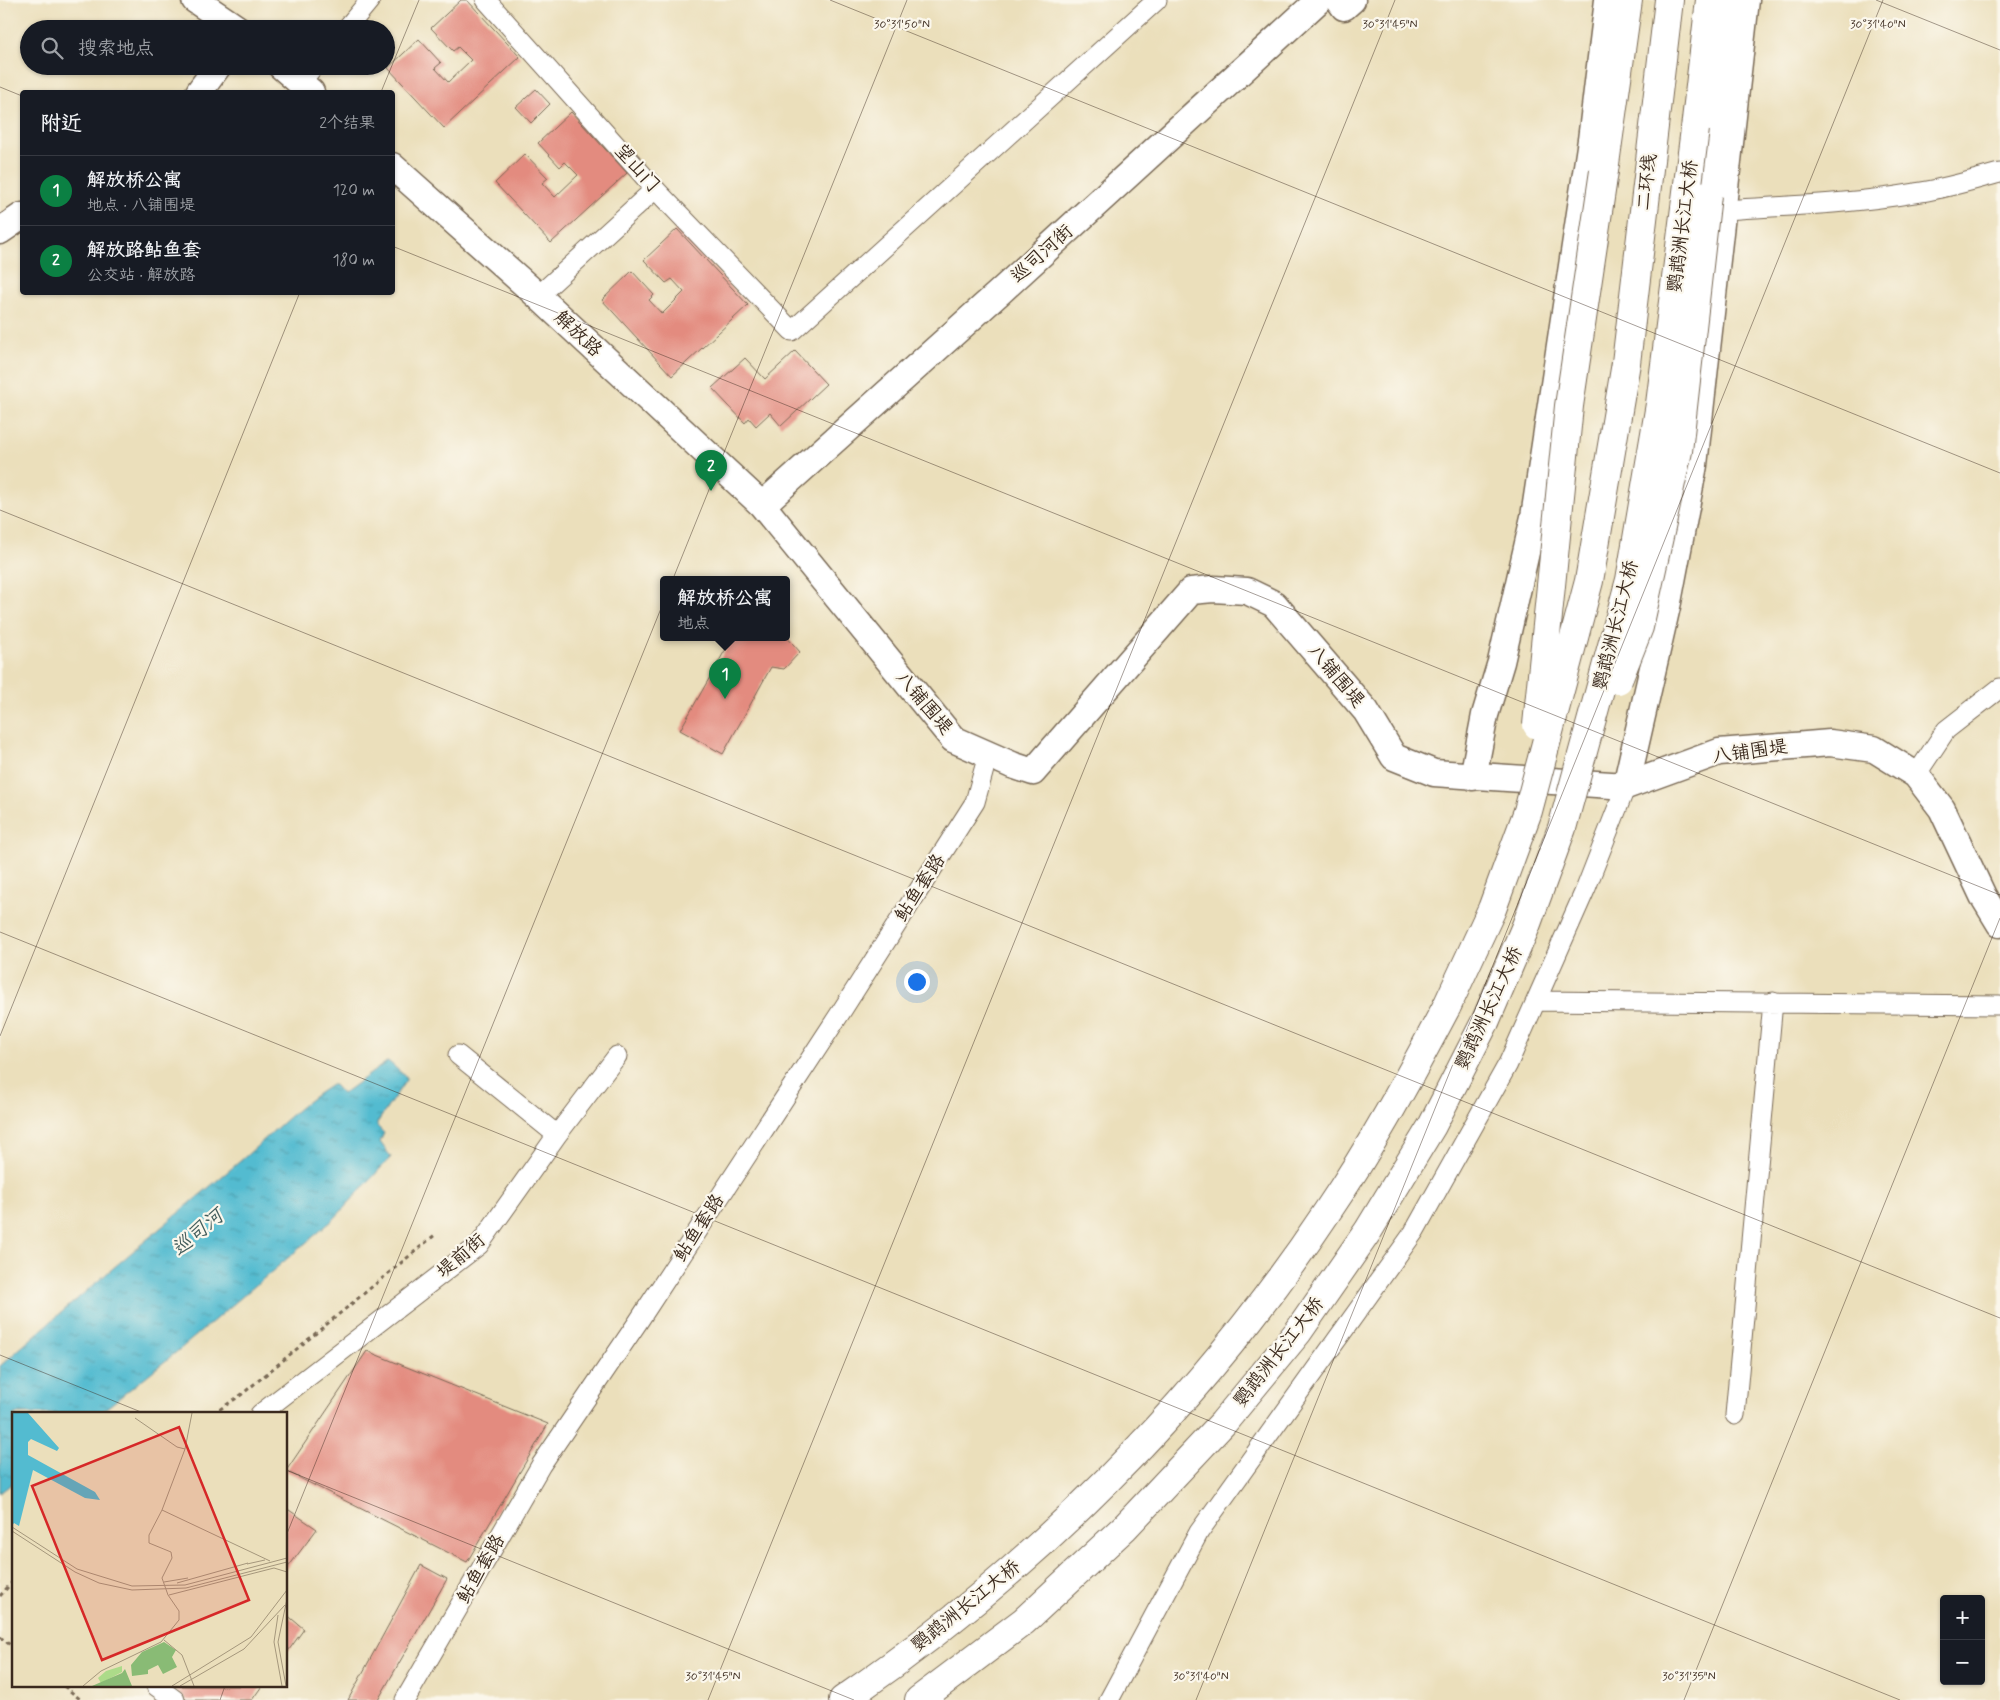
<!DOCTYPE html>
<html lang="zh">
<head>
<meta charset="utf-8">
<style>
	:root { --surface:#171b24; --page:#20242c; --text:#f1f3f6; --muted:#9ea1a6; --line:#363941; --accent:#0b8043 }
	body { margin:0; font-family:Mynerve,"LXGW WenKai TC",sans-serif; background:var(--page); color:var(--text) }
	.controls { position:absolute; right:15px; bottom:15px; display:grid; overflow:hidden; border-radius:5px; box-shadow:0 1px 4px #0004 }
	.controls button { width:45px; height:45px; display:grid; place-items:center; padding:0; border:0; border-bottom:1px solid var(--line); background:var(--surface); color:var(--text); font:25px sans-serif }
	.you { position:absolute; left:916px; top:981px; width:18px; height:18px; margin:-12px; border:4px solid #fff; border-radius:50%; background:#1a73e8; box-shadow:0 0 0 8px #1a73e833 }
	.badge { display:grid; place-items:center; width:32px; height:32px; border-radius:50%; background:var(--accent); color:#fff; font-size:16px; font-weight:700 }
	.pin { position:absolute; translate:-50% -41px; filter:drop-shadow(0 1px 2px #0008) }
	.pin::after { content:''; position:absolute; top:26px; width:18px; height:15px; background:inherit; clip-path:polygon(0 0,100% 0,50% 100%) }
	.popup { position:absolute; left:660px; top:576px; width:130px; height:65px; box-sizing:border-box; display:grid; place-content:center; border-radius:5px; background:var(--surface); filter:drop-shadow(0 1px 4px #0005); font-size:16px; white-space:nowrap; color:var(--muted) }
	.popup b { font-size:19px; color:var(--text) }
	.popup::after { content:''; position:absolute; left:50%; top:100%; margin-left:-10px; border:10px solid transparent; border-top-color:var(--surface) }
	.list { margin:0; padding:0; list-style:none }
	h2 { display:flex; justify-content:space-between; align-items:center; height:65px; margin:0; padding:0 20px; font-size:21px }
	h2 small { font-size:16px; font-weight:400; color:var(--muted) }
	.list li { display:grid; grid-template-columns:32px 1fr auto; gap:15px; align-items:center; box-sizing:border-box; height:70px; padding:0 20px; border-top:1px solid var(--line) }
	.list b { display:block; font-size:19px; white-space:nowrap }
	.list p { margin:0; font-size:16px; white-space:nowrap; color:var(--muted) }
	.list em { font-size:16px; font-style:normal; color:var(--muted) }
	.icon { flex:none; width:28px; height:28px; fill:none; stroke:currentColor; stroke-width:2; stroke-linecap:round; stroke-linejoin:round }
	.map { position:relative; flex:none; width:2000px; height:1700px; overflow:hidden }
	.search { position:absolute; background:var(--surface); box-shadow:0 1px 4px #0004; left:20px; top:20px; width:375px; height:55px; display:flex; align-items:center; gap:12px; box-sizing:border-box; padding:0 18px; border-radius:28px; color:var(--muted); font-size:19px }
	.panel { position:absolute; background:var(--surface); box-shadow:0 1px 4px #0004; left:20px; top:90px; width:375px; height:205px; border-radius:5px }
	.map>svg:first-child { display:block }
</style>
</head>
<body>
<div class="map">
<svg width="2000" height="1700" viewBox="0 0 2000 1700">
	<defs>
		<pattern id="water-ripples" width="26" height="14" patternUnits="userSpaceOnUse" patternTransform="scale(1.25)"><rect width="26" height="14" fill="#53bbd0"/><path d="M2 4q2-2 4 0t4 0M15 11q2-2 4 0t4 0" fill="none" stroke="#4698a8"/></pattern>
	</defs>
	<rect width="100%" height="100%" fill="#fbf7ec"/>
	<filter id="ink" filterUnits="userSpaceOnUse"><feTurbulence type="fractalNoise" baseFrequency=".02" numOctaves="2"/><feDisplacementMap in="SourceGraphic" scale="10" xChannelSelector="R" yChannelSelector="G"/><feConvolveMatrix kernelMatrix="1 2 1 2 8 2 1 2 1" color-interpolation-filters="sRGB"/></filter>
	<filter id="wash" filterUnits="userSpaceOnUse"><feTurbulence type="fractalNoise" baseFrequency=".0096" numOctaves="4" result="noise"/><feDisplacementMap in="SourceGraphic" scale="20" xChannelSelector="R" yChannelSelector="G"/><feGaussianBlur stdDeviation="1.12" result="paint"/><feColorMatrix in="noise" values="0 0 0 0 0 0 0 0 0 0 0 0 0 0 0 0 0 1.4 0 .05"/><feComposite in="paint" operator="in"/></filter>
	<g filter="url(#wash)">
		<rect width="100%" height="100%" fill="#ebdfbb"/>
		<path fill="url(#water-ripples)" stroke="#477277" d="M388,1061L406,1077V1080L377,1123V1126L384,1133L380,1142L391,1157L333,1220L179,1350L99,1414H14V1482L0,1493V1366C76,1299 154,1233 232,1168C265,1141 294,1108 331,1085H334L342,1094L345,1092Z"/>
		<g id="blocks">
			<path fill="#e38b7f" d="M461,0H467L520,57L444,128L388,68L419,39L441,63L435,68L448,82L471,60L458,47L453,51L431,28Z
				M536,89L550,104L531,123L516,107Z
				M571,112L627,173L551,243L495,183L525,154L548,178L542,183L555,197L578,175L565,162L560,167L538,143Z
				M677,229L748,305L672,376L602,300L632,271L654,295L649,300L662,314L684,292L672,279L666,283L644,260Z
				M795,351L826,384L781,426L770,413L756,426L749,418L745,423L712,388L745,358L765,379Z
				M786,636L800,652L784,669L771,667L723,754L680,730L732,638Z
				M367,1351L548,1424L467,1562L286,1471Z
				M286,1508L317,1529L286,1570Z
				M421,1565L447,1579L378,1700H348Z
				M286,1614L304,1629L286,1654Z
				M169,1686H262L252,1700H187Z"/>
		</g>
	</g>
	<g filter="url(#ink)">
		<use href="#blocks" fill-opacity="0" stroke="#796955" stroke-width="1"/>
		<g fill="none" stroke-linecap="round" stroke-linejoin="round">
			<g stroke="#796955" stroke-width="21">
				<path id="street" d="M486,0L658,192L792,331L1157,0
					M346,29L370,0
					M300,83L314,66
					M1722,210C1787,206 1851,204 1915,193C1944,189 1972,180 2000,173
					M538,296L655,189
					M1916,775L1946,730L2000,688
					M1536,1001L2000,1005
					M458,1055L557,1135
					M260,1414L479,1245L557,1135L617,1056
					M1735,1415L1773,1002
					M156,1686L175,1700
					M405,1700L541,1465L638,1322L839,1015L975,802L988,755
					M1109,1700L1199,1532L1414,1232L1508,1064L1586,888L1626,786"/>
			</g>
			<g stroke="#796955" stroke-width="29">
				<path id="secondary" d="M195,0L238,29
					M1339,0L1344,7L1352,0
					M281,66L311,92
					M199,92L218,66
					M392,166L538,296L762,505L953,739L1012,765L1033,772L1191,591L1213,589L1247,591L1274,604L1366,711L1394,757L1434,773L1626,786L1719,752L1830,743L1874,749L1916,775L1942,809L1983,896L2000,924
					M0,231L22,216
					M762,505L1001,291L1319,0
					M1473,777L1485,715L1501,662L1534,517L1591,140L1608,0
					M1626,786L1668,602L1694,465L1746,0"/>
			</g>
			<g stroke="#796955" stroke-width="30">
				<path id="highway" d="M1695,129L1710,0
					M1604,171L1628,0
					M1707,195L1732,0
					M1626,363L1669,0
					M843,1700C1032,1571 1200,1403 1327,1212C1372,1146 1410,1076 1447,1006
					M919,1700L1024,1621L1125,1527L1223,1423L1298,1332L1368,1231L1432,1126L1485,1022"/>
			</g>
			<path stroke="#796955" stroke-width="3" stroke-dasharray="4 4" stroke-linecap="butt" d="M213,1414L241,1395L436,1234
				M0,1596L14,1580
				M0,1637L14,1648
				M64,1686L81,1700"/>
			<use href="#street" stroke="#fff" stroke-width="19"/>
			<use href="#secondary" stroke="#fff" stroke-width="26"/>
			<use href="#highway" stroke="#fff" stroke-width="28"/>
			<g stroke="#796955" stroke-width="30" stroke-linecap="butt">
				<path id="highway-bridge" d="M1618,680L1639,627L1678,451L1707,195
					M1537,725L1569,406L1604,171
					M1447,1006L1492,909L1528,811L1589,581L1626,363
					M1485,1022L1526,926L1562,828L1630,580L1660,404L1695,129"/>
			</g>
			<use href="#highway-bridge" stroke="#fff" stroke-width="28"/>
		</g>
	</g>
	<path fill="none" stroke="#3b2a1e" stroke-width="1" stroke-opacity="0.45" d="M830,0L2000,473M1876,0L2000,50M0,87L22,96M381,92L419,0M392,246L2000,895M0,510L2000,1318M0,932L1900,1700M0,1036L300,292M0,1355L146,1414M286,1470L854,1700M286,1536L907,0M220,1700L225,1686M708,1700L1395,0M1196,1700L1883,0M1684,1700L2000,918"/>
	<g text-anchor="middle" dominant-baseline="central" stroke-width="4.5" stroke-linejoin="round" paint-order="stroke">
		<g font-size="19" fill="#3b2a1e" stroke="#fbf7ec">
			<text transform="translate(637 168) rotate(48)">望山门</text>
			<text transform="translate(1647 182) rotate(-83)">二环线</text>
			<text transform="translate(1683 226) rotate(-83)">鹦鹉洲长江大桥</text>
			<text transform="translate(1042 254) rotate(-42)">巡司河街</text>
			<text transform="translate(578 334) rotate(43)">解放路</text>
			<text transform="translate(1616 625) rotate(-76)">鹦鹉洲长江大桥</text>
			<text transform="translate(1336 676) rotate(50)">八铺围堤</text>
			<text transform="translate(924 703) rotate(50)">八铺围堤</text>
			<text transform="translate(1750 752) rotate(-8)">八铺围堤</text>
			<text transform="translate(920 888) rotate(-57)">鲇鱼套路</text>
			<text transform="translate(1489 1008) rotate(-65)">鹦鹉洲长江大桥</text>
			<text transform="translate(699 1228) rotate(-57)">鲇鱼套路</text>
			<text transform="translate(461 1256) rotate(-41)">堤前街</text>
			<text transform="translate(1279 1352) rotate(-52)">鹦鹉洲长江大桥</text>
			<text transform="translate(481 1569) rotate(-60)">鲇鱼套路</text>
			<text transform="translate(966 1606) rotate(-39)">鹦鹉洲长江大桥</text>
		</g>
		<g font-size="20" font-style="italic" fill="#435d5c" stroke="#fbf7ec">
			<text transform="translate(198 1233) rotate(-40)">巡司河</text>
		</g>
	</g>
	<g transform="translate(12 1412)">
		<rect width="275" height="275" fill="#ebdfbb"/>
		<path d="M110,254V260L89,271L86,266L94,259Z" fill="#acdb89"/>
		<path d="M152,230L164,238L160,245L165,255L151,262L146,253L136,258V262L120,264L119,253L130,240ZM113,257L120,274H80L110,261Z" fill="#89bb75"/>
		<path d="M0,1H16L47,36L45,39L19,27L16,30V43L83,80L88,88L73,86L21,58L7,114L2,111L0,114Z" fill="#53bbd0"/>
		<path fill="none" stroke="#a5977c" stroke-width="1" d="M123,6L165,35L173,37M150,98L258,149M0,115L65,157L120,174L173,173L275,146M0,119L63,160L87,171L120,178L174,176L275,150M235,152L253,148M152,170L176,166M165,171L236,151M157,183L262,156L275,160M266,203L262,230L270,274M152,228L170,243L182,274M71,274L89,259L149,230L167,208V199L156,183L150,166L160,146L159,140L137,131V123L150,98L173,37L180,1M160,274L239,225L275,178M168,274L232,237L273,193M274,274L266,230L275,187"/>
		<path fill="#d62828" fill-opacity="0.15" stroke="#d62828" stroke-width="2.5" d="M167,15L237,188L90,248L20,74Z"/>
		<rect width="275" height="275" fill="none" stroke="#3b2a1e" stroke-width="2.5"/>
	</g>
	<g font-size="12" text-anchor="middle" fill="#3b2a1e" stroke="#fbf7ec" stroke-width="4.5" stroke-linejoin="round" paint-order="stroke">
		<text x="902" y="28">30°31'50"N</text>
		<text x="1390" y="28">30°31'45"N</text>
		<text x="1878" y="28">30°31'40"N</text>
		<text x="713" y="1680">30°31'45"N</text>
		<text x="1201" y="1680">30°31'40"N</text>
		<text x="1689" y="1680">30°31'35"N</text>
	</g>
</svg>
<div class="controls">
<button>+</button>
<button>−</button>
</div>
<div class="you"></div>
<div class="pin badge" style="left:725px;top:699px">1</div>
<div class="popup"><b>解放桥公寓</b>地点</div>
<div class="pin badge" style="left:711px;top:491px">2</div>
<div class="search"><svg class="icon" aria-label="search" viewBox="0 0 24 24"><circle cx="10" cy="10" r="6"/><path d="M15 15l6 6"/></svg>搜索地点</div>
<section class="panel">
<h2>附近<small>2个结果</small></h2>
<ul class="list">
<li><span class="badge">1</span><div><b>解放桥公寓</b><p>地点 · 八铺围堤</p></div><em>120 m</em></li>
<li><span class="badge">2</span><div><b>解放路鲇鱼套</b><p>公交站 · 解放路</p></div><em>180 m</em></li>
</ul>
</section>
</div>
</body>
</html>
